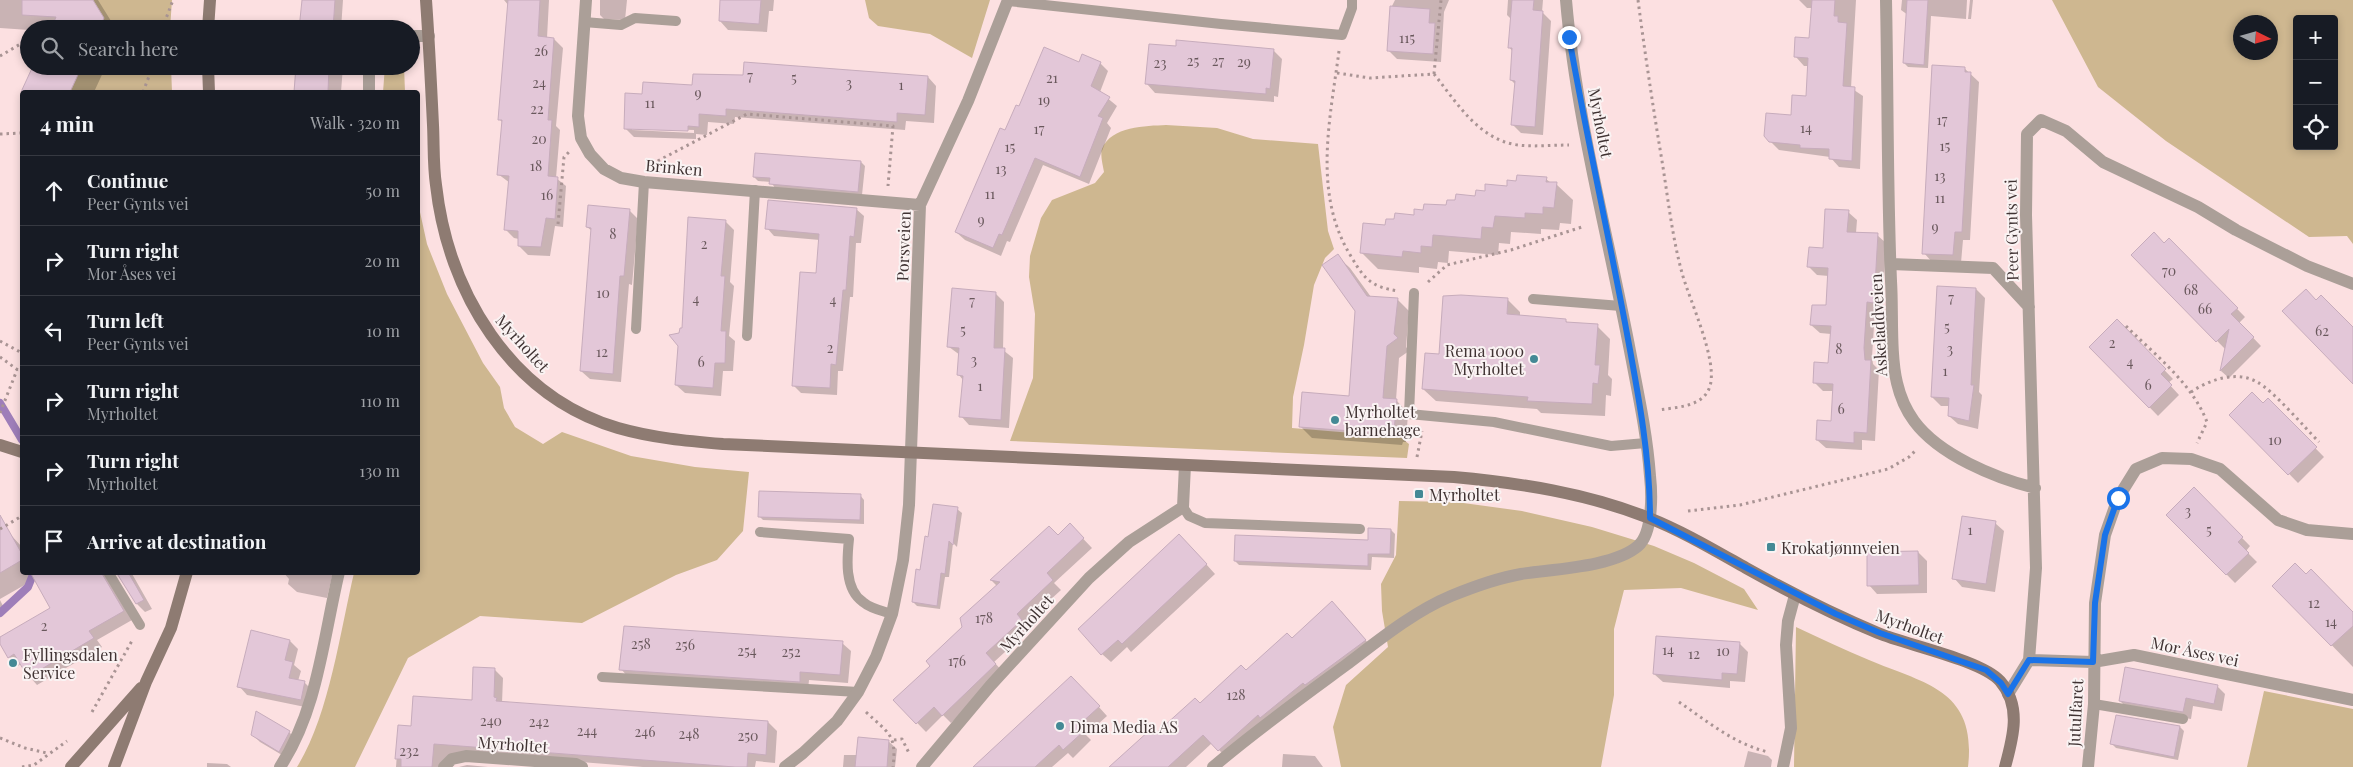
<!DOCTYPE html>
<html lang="en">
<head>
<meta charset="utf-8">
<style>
	:root { --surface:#171b24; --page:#20242c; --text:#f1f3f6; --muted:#9ea1a6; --line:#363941 }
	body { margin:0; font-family:"Playfair Display",serif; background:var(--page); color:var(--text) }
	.controls { position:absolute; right:15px; top:15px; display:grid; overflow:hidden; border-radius:5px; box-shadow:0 2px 8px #0003 }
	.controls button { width:45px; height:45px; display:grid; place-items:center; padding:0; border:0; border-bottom:1px solid var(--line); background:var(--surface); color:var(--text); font:25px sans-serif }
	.compass { position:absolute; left:2233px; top:15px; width:45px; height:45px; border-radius:50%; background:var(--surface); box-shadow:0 2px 8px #0003; rotate:95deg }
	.stop { position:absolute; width:15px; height:15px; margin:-11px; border:4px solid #1a73e8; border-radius:50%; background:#fff }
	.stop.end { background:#1a73e8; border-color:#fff; box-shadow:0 1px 5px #0008 }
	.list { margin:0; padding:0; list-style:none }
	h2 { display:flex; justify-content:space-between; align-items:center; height:65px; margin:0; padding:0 20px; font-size:21px }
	h2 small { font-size:16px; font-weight:400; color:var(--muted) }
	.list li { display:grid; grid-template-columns:32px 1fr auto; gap:15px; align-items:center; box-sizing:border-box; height:70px; padding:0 20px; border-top:1px solid var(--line) }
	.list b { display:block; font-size:19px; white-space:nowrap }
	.list p { margin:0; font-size:16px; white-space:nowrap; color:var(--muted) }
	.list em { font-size:16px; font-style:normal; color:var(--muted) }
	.icon { flex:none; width:28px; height:28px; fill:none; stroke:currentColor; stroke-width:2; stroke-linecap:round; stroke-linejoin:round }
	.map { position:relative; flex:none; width:2353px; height:767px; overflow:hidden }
	.search { position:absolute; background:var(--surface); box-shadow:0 2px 8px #0003; left:20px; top:20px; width:400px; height:55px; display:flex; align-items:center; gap:12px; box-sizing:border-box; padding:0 18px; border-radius:28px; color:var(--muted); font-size:19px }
	.panel { position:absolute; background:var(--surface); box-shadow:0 2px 8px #0003; left:20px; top:90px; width:400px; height:485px; border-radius:5px }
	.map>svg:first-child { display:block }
</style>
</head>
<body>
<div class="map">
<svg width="2353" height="767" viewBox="0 0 2353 767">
	<rect width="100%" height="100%" fill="#fce0e1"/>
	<path fill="#ceb790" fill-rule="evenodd" d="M80,0H172L170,29H73Z
		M865,0H990L972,58L930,34L878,26L869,18Z
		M2052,0H2353V244L2347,236L2309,237L2166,141L2098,87ZM2297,19H2334V146H2297ZM2240,22H2270V52H2240Z
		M63,66H171L172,92H59L58,87Z
		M385,66H404L405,92H383Z
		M1166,125L1217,128L1253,139L1318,144L1328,231L1334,249L1325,258L1314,285L1304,345L1293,397L1292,428L1400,437L1409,444L1407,458L1010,441L1033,378L1035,314L1029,277L1030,256L1041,218L1052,200L1095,183L1104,172C1103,166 1100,155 1102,149C1111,126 1146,126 1166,125Z
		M418,203L427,244L447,294L483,363L500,387L504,408L515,427L543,444L562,432L631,456L695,467L749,472L743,531L717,560L676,575L582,623L480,616L408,658L355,767H297C329,716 340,632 354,573L418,572Z
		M1399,501L1456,502L1522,511L1592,527L1654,546L1694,563L1744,589L1758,610L1681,588L1624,590L1614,629V695L1601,767H1341L1333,727L1346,685L1388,647L1382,611L1381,584L1396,555Z
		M1796,627C1820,638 1845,650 1869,660C1926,684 1977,690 1968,767H1794Z
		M2264,691L2353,709V767H2247Z"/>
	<path fill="#0003" fill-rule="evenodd" d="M0,0H98L116,29L29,30L0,28Z
		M303,0H343L341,29H301Z
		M504,0H549L547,38L554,39L563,48L556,126L560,130L556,178L566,186L563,227L555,226L550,256L528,255L519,246V239L514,238L506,230L510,183L498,174L503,123L499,119L509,6Z
		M600,0H627L625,20L604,19L600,15Z
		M721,0H774L773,11H769L767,32L728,30L720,21Z
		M1395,0H1449L1444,12L1441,62L1397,59L1389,51L1391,8Z
		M1508,0H1543L1542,12L1551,21L1543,135L1521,133L1512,124L1516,85L1511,80L1513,52L1509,47L1511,19L1507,15Z
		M1799,0H1856L1851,88L1863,96L1860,169L1839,167L1830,157L1779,150L1770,141L1807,97L1809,66H1804L1796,57L1811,39L1813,8H1807Z
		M1902,0H1967L1966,19L1931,16L1928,68L1908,67L1904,63L1908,15L1901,10Z
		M1970,0H1973L1971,19H1968Z
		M1273,50L1282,59L1278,97L1274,96V102L1155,93L1147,84Z
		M1100,63L1108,71L1100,92L1117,106L1107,123L1111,128L1089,184L1043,165L1010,242L1007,241L1001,256L965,240L956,232L1019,108L1079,64Z
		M35,66H106L94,92H23Z
		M298,66H343L341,92H296Z
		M1964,68L1979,82L1970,240H1963L1961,263L1932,262L1924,253Z
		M928,77L936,86L934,123L906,121L905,130L735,117L734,124L708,122L707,135L696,134V139L634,137L625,128L643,96L693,87ZM632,128L694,130V133L632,130Z
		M861,162L865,166L862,195L775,188L771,182L758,181L754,177Z
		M1546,179L1551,183L1556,184L1573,200L1571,224L1560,223L1559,230L1541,229V234L1511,232L1510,244L1499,243L1498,255L1449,251L1448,263L1438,262L1437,269L1419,267V273L1378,269L1362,253L1386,226L1425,211L1447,207L1456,202L1476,197L1486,192Z
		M856,209L864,216L861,243H856L853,297H850L843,371H838L837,395L801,393L793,385L817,275L820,240L774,236L767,228Z
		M629,210L638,219L632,285L629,284L621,382L590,379L581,371L592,231L587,227Z
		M1848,212L1857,220L1856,233L1877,235L1886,243L1882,311L1875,310L1872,357L1873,364L1879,370L1875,441L1862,440V450L1826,448L1817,440L1833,422L1834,391H1823L1814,382L1829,364L1831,334L1820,333L1811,325L1827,307L1829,276L1817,275L1809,267L1824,249Z
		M725,221L734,230L730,282L734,286L729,336L735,341L733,371H723L721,396L685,393L676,385L680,334Z
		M2169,239L2245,317L2239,323L2261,346L2229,378L2221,371L2226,350L2133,255L2165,244Z
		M1337,256L1350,268L1371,297L1397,299L1409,311L1406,347L1409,351L1399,358L1396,400L1408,413L1406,442H1403L1402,445L1312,438L1300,426L1350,397L1357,310Z
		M1976,289L1985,298L1979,392L1982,395L1978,429L1958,424L1949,416V406H1941L1932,397Z
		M995,293L1004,302L1003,350L1013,358L1009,428L969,425L961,416L963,380L959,375L960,355L949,347Z
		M1507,299L1520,312V316L1565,320L1568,323L1597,326L1610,339L1608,375L1612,379L1611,396L1606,395L1605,416L1541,413L1537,409L1436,401L1423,389L1440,355Z
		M2117,321L2173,379L2168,383L2179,395L2158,416L2091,347Z
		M2268,400L2324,457L2298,483L2231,415L2263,405Z
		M2194,489L2250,546L2246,551L2257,562L2235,583L2168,515Z
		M860,495L864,500V524L763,520L759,516Z
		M957,509L962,513L957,547L953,543L949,577H945L940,609L917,606L913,602L929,538Z
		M1995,523L2004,531L1995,592L1962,587L1954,578Z
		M1070,525L1092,548L1054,583L1061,590L1025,623L1030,629L994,662L1004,673L951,723L943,715L926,732L895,700L932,666L963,628L997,586L991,580L1058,536Z
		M1391,530L1395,534L1394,558L1372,557L1371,570L1239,565L1235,561L1369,542Z
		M10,534L22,547V572H131L152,609L145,612L137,604L119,574H114L132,620L97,640L102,647L37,685L29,676L21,664L18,666L9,657L0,641L52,608L35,579L0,599V540Z
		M1188,544L1215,574L1131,652L1127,647L1111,662L1102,654Z
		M1918,552L1927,561V593L1877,594L1869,585Z
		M283,572H333L327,598L297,592L288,584L289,579Z
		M2306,576L2353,614V667L2274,586Z
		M0,600L4,608L0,610Z
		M1341,611L1373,649L1228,759L1212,743L1186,767H1110L1292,640Z
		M290,641L298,649L294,665L301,671L298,681L305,683L313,691L310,708L247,695L239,686Z
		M842,643L851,651L848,683L809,680L808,690L629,678L621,669Z
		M1739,643L1748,652L1745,682L1730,681V688L1663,682L1654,674Z
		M494,669L503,678L502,703L768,722L777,731L775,763L756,761L755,767H643L506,756L455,761L450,767H396L399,727L412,728L473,702Z
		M1080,686L1107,716L1086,735L1091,740L1073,758L1068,753L1052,767H975Z
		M2217,686L2225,694L2222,711L2193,706L2191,719L2128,709L2120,701Z
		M2180,727L2184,731L2178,760L2116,748L2112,744Z
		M289,732L296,739L287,758L260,742L253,735Z
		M888,741L897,749L895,767H843L844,755H857Z
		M1748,751L1768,756L1772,760L1771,767H1744Z
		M1283,754L1315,756L1323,767H1282Z
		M207,763L227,764L231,767H207Z
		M467,765L488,767H459Z"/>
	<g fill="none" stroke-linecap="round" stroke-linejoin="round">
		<path stroke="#9e7eb9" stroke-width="8" d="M0,403L22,440
			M0,613L28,587L34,572"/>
	</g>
	<path fill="#e3c7d8" stroke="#c7acbc" d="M22,0H93L104,18L99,29H51L56,17L22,15Z
		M302,0H335L333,29H299Z
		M508,0H540L538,36L554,38L548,120H552L548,176L558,177L555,219L546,218L541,247L518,246V231L504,230L509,176L497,175L502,120H498Z
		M720,0H761L759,24L719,21Z
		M1512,0H1534L1533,10L1543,11L1535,127L1511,125L1515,81L1510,80L1512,48H1508Z
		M1812,0H1835L1834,16H1838V22L1847,23L1843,86L1855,87L1852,161L1829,159V149L1800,148V145L1769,142L1764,136L1766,113L1791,115L1792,95L1806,96L1808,58L1794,57L1795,37L1809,38Z
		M1907,0H1928L1924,65L1903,63Z
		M1390,6L1430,9L1429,23H1435L1433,54L1387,51Z
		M1176,40L1274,49L1270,89L1266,88V94L1145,84L1149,44L1176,46Z
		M1044,47L1079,62L1082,54L1101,62L1091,86L1110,97L1098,116L1103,118L1080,177L1035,158L1002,235L999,234L993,248L955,232L1000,128L1005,130L1016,105L1019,106Z
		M744,62L928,76L925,115L897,113V122L726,109V116L699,114V127L688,126V131L624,129L625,93L642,94L643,82L692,85L693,74L743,75Z
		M1932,65L1965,67V72H1971L1962,232H1955L1953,255L1922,254Z
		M33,66H82L70,92H21Z
		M296,66H329L328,92H294Z
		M755,153L861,161L858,192L769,184L770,178L753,177Z
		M1517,175L1547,177L1546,182H1557L1554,208L1543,207V214L1525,213V218L1495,216L1493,228L1482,227L1481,239L1433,235L1432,247L1421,246V253L1403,251L1402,257L1360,253L1363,223L1385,225L1386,219H1394L1395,213L1414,215V209L1423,210L1424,204L1446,205L1447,200H1455L1456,194L1475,196L1476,190L1485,191V184L1507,186V180L1516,181Z
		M768,200L857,208L854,237L850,236L846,290H843L836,365L831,364L830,388L792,386L800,272L816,273L819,234L765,229Z
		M588,205L630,209L624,276H620L613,374L580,371L591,228L586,227Z
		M1825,209L1849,210L1847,232L1878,233L1874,303L1867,302L1864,348L1865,360H1871L1867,433L1854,432V443L1816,440L1817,420L1831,421L1833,384L1813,383L1814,362L1828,363L1831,326L1810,325L1812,305H1826L1828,268L1807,267L1809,247L1823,248Z
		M688,217L726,220L721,276H725L721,331H726L725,363H715L713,388L675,385L678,346L669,335L679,333L680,328H682Z
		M2154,232L2164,243L2169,238L2238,308L2231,314L2254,337L2220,371L2229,329L2216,342L2131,255Z
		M1338,254L1367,296L1398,298L1394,334L1398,338L1387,346L1383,398L1397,399L1394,431L1391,430V434L1299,427L1302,392L1349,396L1355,311L1322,265Z
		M1937,286L1976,288L1971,385H1974L1969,421L1948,416L1949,398L1931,397Z
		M952,288L996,292L994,348H1005L1001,420L959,417L963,376L957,375L959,348L947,347Z
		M2306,289L2316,300L2321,295L2353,327V384L2282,311Z
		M1461,295L1508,298L1507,314L1566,319V322L1598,324L1595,365H1600L1598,384L1593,383L1592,404L1527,401L1528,397L1422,389L1425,353L1439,354L1443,296Z
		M2117,319L2166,369L2161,374L2172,385L2149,408L2089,347Z
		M2252,392L2263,403L2268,398L2317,447L2288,475L2229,415Z
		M2194,487L2243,537L2238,542L2249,553L2226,575L2166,515Z
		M759,491L861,494L860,520L758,517Z
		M933,504L958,507L953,545L949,541L945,574L941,573L937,606L912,602L916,569L920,570L925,536L928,537Z
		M0,515L22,554V560L0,573Z
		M1962,516L1996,521L1986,584L1952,579Z
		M1070,523L1084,538L1047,573L1053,580L1017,614L1022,620L986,653L996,664L942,716L934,707L916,724L893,700L930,666L926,661L962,627L960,618L1000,582L990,580L1049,526L1058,535Z
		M1368,528L1391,529L1390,554H1368V566L1234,561L1235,535L1368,540Z
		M1179,534L1207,564L1122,644L1118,640L1101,655L1078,629Z
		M1918,551L1919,585L1867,586V552Z
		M2295,563L2306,574L2311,569L2353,612V626L2331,646L2272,586Z
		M30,572H101L124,611L89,631L94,638L28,677L14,654L8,658L0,644V637L50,608Z
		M116,572H128L144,600L136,604Z
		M1332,601L1366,640L1305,685L1303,683L1260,718L1258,715L1218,751L1203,735L1168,767H1109L1150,730L1154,735L1195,698L1200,703L1241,665L1246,670L1287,633L1292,638Z
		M624,626L843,641L840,675L800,672V682L619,670Z
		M251,630L290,640L285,660L293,662L289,678L305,681L301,700L237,687Z
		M1656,636L1740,642L1737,674L1722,673V680L1653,674Z
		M473,667L495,668L494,697L497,698L496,701L768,721L766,755L748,753L747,767H735L434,744L432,767H401V759H395L398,725L411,726L413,696L472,700Z
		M2125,667L2218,685L2214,704L2186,698L2183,712L2119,701Z
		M1071,676L1100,706L1079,725L1084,731L1063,750L1059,745L1035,767H973Z
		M256,711L290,731L279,752L251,735Z
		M2116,715L2180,726L2174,757L2110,744Z
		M858,737L889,740L887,767H855Z"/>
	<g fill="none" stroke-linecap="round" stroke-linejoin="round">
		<path stroke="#a99494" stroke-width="3" stroke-dasharray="2.5 4" stroke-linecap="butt" d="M1638,0C1645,54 1653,107 1662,161C1668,198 1672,236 1682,273C1689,299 1718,360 1710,386C1704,407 1677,407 1659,410
			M162,29L173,0
			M1339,51C1330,120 1312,195 1352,258C1365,280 1372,287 1398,291
			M0,56L29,39
			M1337,73L1370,78L1434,74C1457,103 1479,140 1518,145C1534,147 1552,145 1569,145
			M1434,74L1441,0
			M143,92L153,66
			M0,134L22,133
			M652,164L747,114L893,126L888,186
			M558,224L564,157L569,152
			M1428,282L1447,265L1511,250L1585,226
			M2126,326C2155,355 2192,383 2207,422L2197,443
			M0,341L22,353
			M0,357L22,373
			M2191,392C2209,380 2236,370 2257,382C2274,391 2304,427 2319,442
			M0,413L17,370
			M1417,457L1422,431
			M1688,511L1740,505L1888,469L1909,457L1917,449
			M0,529L22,516
			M1679,702C1707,721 1734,744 1768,752
			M92,712L133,639
			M866,712C888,733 897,734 893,767
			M0,738L25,748L47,753
			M894,740L902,739L909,753
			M22,767L34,765L67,741"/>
		<path stroke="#ab9f98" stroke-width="10" d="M1008,1L1221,24L1342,35L1352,8V0
			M584,22L621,25L635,18L676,21
			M1414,293L1409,414L1494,422L1611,446L1646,443
			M1533,299L1621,306
			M636,329L644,182
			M747,336L755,190
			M1183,507L1189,516L1205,523L1360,529
			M760,532L849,539C847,558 844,589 863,602C871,609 883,611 892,614
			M108,572L140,625
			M602,677L858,692
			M2094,704L2183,719"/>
		<path stroke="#ab9f98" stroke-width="12" d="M586,0L578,116L581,138L590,154L604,169L621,178L644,182L920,205
			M1886,0C1888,94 1887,187 1891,281C1893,312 1890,354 1897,383C1900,396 1906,410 1914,421C1939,455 1995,478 2035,488
			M411,36H429
			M369,66V92
			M1891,264L1993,268L2029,307
			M2029,660L2093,662L2134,655L2353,700
			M2008,694L2029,660L2036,568L2026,215L2027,134L2041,120L2066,131L2103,162L2198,207L2236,230L2307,266L2353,284
			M280,767C318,709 323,639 339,572
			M444,767L452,759L466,756L576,764L582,767
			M785,767L803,753L837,721L858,692L876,657L892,614L903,560L909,505L920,205L968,101L1008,0
			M922,767L990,686L1089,578L1129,542L1183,507L1185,465
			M1213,767C1255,731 1301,698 1346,665C1379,640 1413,612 1451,596C1473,587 1498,578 1521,574C1553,569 1614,567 1638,546C1653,533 1652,494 1650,476C1647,434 1638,393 1630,351C1608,235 1576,118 1566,0
			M1783,767L1791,728L1786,645L1788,621L1795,595
			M2088,767L2094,704L2095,603L2105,535L2118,498L2136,469L2162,458L2191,459L2220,469L2278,520L2307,530L2353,534"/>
		<path stroke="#8e7b72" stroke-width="12" d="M426,0C429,42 431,83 433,125C434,145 433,165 436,185C448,292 510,396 618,428C653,438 687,441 723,444L1454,477C1520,483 1586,493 1649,518C1682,531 1714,550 1746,568C1789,592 1832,614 1878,633C1907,645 1981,660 2000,681C2022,706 2013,738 2005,767
			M208,29L210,0
			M208,66L209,92
			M0,445L22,452
			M71,767L141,688
			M114,767L146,682L171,628L187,572"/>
	</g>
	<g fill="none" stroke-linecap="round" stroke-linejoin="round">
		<path stroke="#1a73e8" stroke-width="6" d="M1569,37C1586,133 1607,228 1625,323C1637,388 1650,452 1650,518L1836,614L1880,633L1986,670L2001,683L2008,694L2029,660L2093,662L2095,603L2105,535L2118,498"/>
	</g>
	<g fill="#448995" stroke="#faf3f3" stroke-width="2">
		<circle cx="1534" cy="359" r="5"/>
		<circle cx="1335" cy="420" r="5"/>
		<rect x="1414" y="489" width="10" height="10" rx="2.5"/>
		<rect x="1766" y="542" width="10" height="10" rx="2.5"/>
		<circle cx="13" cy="663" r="5"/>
		<circle cx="1060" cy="726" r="5"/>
	</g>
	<g text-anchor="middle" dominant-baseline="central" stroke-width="4" stroke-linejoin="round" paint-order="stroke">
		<g font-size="14" fill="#69585c">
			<text x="1407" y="37">115</text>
			<text x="541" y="50">26</text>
			<text x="1193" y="60">25</text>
			<text x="1218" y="60">27</text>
			<text x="1244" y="61">29</text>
			<text x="1160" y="62">23</text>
			<text x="750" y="75">7</text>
			<text x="794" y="77">5</text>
			<text x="1052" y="77">21</text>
			<text x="539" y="82">24</text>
			<text x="849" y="82">3</text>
			<text x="901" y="84">1</text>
			<text x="698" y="92">9</text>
			<text x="1044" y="99">19</text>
			<text x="650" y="102">11</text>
			<text x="537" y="108">22</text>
			<text x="1942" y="119">17</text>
			<text x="1806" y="127">14</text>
			<text x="1039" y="128">17</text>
			<text x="539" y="138">20</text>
			<text x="1945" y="145">15</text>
			<text x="1010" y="146">15</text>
			<text x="536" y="165">18</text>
			<text x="1001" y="168">13</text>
			<text x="1940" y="175">13</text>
			<text x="990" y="193">11</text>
			<text x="547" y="194">16</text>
			<text x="1940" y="197">11</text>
			<text x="981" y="219">9</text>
			<text x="1935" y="226">9</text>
			<text x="613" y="233">8</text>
			<text x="704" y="243">2</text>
			<text x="2169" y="270">70</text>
			<text x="2191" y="289">68</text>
			<text x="603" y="292">10</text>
			<text x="1951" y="297">7</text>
			<text x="696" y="298">4</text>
			<text x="833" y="299">4</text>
			<text x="972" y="300">7</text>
			<text x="2205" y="308">66</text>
			<text x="1947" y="326">5</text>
			<text x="963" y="329">5</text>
			<text x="2322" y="330">62</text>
			<text x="2112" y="342">2</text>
			<text x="830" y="347">2</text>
			<text x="1839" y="348">8</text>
			<text x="1950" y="348">3</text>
			<text x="602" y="351">12</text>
			<text x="974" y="359">3</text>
			<text x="701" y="361">6</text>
			<text x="2130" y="361">4</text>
			<text x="1945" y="370">1</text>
			<text x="2148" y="384">6</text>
			<text x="980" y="385">1</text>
			<text x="1841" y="408">6</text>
			<text x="2275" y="439">10</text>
			<text x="2188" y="510">3</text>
			<text x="1970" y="529">1</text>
			<text x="2209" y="529">5</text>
			<text x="2314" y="602">12</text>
			<text x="984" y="617">178</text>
			<text x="2331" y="621">14</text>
			<text x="44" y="625">2</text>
			<text x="641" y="643">258</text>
			<text x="685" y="644">256</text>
			<text x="1668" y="649">14</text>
			<text x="747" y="650">254</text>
			<text x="1723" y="650">10</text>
			<text x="791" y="651">252</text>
			<text x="1694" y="653">12</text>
			<text x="957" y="660">176</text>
			<text x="1236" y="694">128</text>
			<text x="491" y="720">240</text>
			<text x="539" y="721">242</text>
			<text x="587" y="730">244</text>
			<text x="645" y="731">246</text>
			<text x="689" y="733">248</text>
			<text x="748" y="735">250</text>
			<text x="409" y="750">232</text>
		</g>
		<g font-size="16" fill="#403333" stroke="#faf3f3">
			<text transform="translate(1601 123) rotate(79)">Myrholtet</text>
			<text transform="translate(674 167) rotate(5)">Brinken</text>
			<text transform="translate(2011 230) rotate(-91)">Peer Gynts vei</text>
			<text transform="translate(903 246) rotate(-88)">Porsveien</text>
			<text transform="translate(1878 325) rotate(-93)">Askeladdveien</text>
			<text transform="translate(523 343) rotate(48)">Myrholtet</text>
			<text transform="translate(1026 623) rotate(-48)">Myrholtet</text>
			<text transform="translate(1910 626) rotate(20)">Myrholtet</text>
			<text transform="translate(2195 651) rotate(12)">Mor Åses vei</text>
			<text transform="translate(2075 713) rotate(-87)">Jutulfaret</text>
			<text transform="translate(513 744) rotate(4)">Myrholtet</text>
		</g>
		<g font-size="16" fill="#403333" stroke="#faf3f3" text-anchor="start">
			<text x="1524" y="350" text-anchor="end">Rema 1000<tspan x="1524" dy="18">Myrholtet</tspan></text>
			<text x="1345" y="411">Myrholtet<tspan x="1345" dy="18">barnehage</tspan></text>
			<text x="1429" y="494">Myrholtet</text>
			<text x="1781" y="547">Krokatjønnveien</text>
			<text x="23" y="654">Fyllingsdalen<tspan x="23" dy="18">Service</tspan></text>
			<text x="1070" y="726">Dima Media AS</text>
		</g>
	</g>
</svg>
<div class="controls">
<button>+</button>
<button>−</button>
<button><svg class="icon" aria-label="locate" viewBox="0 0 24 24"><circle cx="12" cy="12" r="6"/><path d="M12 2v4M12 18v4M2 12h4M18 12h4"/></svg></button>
</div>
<svg class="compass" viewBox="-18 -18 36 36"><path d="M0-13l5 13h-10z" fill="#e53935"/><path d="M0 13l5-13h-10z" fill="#9ea1a6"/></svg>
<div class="stop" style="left:2118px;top:498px"></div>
<div class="stop end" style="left:1569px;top:37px"></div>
<div class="search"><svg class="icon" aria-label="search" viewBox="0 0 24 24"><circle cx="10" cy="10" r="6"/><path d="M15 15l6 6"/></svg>Search here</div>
<section class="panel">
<h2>4 min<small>Walk · 320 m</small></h2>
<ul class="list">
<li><svg class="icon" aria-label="ahead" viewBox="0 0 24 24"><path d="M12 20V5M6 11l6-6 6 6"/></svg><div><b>Continue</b><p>Peer Gynts vei</p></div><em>50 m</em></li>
<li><svg class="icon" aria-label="right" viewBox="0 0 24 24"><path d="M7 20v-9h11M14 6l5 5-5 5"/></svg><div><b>Turn right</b><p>Mor Åses vei</p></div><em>20 m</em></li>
<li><svg class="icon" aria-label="left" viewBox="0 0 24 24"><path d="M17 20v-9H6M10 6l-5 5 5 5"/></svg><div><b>Turn left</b><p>Peer Gynts vei</p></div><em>10 m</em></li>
<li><svg class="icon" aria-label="right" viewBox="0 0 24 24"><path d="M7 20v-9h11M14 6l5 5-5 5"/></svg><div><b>Turn right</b><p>Myrholtet</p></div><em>110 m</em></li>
<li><svg class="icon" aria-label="right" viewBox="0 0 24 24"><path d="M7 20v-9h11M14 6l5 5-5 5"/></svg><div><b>Turn right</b><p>Myrholtet</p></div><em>130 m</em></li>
<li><svg class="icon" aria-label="arrive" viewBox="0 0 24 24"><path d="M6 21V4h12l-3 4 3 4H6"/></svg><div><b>Arrive at destination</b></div></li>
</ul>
</section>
</div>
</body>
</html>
